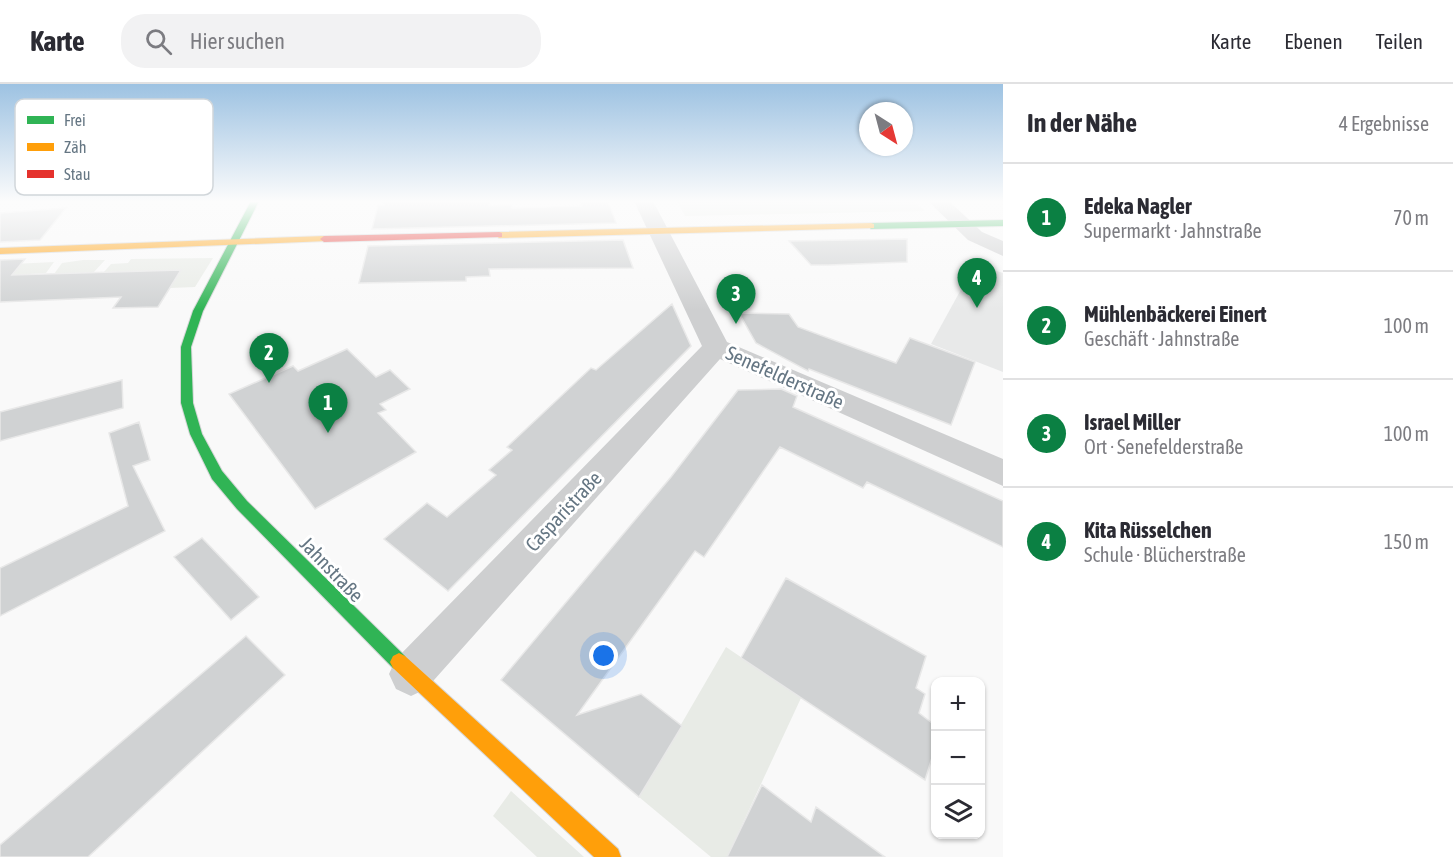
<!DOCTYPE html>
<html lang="de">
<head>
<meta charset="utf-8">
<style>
	:root { --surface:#fff; --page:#f2f2f3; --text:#2b2b33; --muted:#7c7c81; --line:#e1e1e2; --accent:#0b8043 }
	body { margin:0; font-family:"Asap Condensed",sans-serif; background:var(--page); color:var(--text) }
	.controls { position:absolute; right:18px; bottom:18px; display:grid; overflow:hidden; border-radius:12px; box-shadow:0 2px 4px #0004 }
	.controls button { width:54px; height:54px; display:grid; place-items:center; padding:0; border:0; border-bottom:2px solid var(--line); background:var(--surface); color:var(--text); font:30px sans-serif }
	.compass { position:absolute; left:859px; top:18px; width:54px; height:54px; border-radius:50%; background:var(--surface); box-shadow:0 2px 4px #0004; rotate:144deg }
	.you { position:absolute; left:604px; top:572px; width:21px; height:21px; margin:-15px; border:4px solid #fff; border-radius:50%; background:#1a73e8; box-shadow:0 0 0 9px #1a73e833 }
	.badge { display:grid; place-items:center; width:39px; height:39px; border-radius:50%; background:var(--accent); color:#fff; font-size:20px; font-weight:700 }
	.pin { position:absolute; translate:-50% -50px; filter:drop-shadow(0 2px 3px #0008) }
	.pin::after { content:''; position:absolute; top:32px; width:21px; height:18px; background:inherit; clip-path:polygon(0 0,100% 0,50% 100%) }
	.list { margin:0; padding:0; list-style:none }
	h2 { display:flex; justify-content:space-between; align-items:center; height:78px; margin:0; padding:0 24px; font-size:26px }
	h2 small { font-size:20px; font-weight:400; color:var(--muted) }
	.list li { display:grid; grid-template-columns:39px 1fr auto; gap:18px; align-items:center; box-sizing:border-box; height:108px; padding:0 24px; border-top:2px solid var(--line) }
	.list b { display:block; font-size:22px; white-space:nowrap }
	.list p { margin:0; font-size:20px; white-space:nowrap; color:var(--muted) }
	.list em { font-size:20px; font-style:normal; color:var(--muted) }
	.icon { flex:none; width:33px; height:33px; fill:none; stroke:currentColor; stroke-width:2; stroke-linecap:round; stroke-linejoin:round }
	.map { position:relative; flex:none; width:1003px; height:773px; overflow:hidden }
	header { display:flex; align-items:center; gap:36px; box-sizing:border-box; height:84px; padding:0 30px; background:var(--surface); border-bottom:2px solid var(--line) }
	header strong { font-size:28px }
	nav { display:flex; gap:33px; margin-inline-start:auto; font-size:21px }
	.search { width:420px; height:54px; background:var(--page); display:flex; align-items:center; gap:15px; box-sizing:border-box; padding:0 21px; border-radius:24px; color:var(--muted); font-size:22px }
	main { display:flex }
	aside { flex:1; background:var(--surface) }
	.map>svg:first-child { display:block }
</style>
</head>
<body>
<header>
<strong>Karte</strong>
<div class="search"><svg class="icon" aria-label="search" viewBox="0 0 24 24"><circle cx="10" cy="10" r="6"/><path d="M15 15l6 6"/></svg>Hier suchen</div>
<nav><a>Karte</a><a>Ebenen</a><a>Teilen</a></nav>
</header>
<main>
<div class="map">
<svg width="1003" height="773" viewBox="0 0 1003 773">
	<rect width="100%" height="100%" fill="#f9f9f9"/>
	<path fill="#e8e9e9" d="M975,180L1003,189V288L931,260Z"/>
	<path fill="#e8ebe6" d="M913,117L925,127L685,132L677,117Z
		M213,174L195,203L170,204L181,186L104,188L111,180L128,179L131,175Z
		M83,176H105L94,188L54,190L62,179Z
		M54,178L46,189L12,191L13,180Z
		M726,563L801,614L727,773H711L639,713Z
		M511,707L584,773H537L493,732Z"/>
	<path fill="#d0d2d3" stroke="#e8e8e8" stroke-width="1.5" d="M383,117H490V122L511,121L512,124L581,122L579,117H608L616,139L372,145L378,121H383Z
		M66,124L40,156L0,158V129Z
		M907,155V178L829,181H811L789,157Z
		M623,156L633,184L489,185L490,192L466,193V197L359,199L368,162Z
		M25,175L12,191L181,186L158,223L113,224L121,213L0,218V176Z
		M672,220L691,262L448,507L384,455L427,419L447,433L496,391L489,386L512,366L507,363L591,284L596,286Z
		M739,229L789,230L798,243L896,279L910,254L975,278L951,341L809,285L808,287L756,259Z
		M347,265L376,293L390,286L410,305L380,320L386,326L378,329L416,368L315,425L229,310L293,282L298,287Z
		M122,296L123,324L0,357V328Z
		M781,305L797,312L793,323L1003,417V463L867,398L863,404L780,363L704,473L695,467L577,631L641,610L682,642L639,713L501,596L671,393L738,306Z
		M139,338L150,376L133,382L165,447L0,532V484L128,422L109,349Z
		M202,454L259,513L231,536L174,473Z
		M786,494L926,572L916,604L925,610L919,629L936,642V661L925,696L741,574Z
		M246,552L285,591L88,773H0V761Z
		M762,701L811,738L816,723L885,773H727Z"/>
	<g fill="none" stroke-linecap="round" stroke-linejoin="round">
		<g stroke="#d5d6d7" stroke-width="2">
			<path id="fast" d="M251,117H259L203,227L191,263L193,319L202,350L222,387L247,417L405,572L408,578L405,584L399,587L393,584L237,425L212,395L190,350L181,319V263L193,227Z
				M1003,136V142L871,145L867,142L871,139Z"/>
		</g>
		<g stroke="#d5d6d7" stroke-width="2">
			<path id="slow" d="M871,139L874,140V144L499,154L495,151L499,148Z
				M324,152L327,153V157L0,170V164Z
				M399,569L405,572L618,765L621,773H594L393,584L390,578L393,572Z"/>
		</g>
		<g stroke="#d5d6d7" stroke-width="2">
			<path id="jam" d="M499,148L502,149V153L324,158L320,155L324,152Z"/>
		</g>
		<path fill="#cecfd0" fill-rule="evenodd" d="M634,117H653L727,258L1003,375V402L720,275L426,605L411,612L396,605L389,590L396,575L702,262Z
			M928,117H949L982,148L1003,157V172L968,156Z"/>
		<use href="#fast" fill="#30b455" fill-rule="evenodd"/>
		<use href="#slow" fill="#ff9f0a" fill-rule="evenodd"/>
		<use href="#jam" fill="#e5322d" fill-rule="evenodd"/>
	</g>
	<linearGradient id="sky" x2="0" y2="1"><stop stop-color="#9dc2e2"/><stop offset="0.52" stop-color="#fcfcfc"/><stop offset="1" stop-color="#fcfcfc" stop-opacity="0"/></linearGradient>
	<rect width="1003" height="226" fill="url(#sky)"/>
	<g text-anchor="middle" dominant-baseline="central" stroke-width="6" stroke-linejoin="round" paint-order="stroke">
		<g font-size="20" fill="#657683" stroke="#fff">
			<text transform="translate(785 293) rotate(24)">Senefelderstraße</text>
			<text transform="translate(563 427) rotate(-47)">Casparistraße</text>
			<text transform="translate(332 485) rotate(46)">Jahnstraße</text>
		</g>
	</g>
	<rect x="15" y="15" width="198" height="96" rx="9" fill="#fff" stroke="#d1d6da" stroke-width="1.5"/>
	<rect x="27" y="32" width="27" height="8" fill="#30b455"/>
	<rect x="27" y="59" width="27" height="8" fill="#ff9f0a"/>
	<rect x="27" y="86" width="27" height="8" fill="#e5322d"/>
	<g font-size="16" fill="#657683">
		<text x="64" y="42">Frei</text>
		<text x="64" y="69">Zäh</text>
		<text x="64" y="96">Stau</text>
	</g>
</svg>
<div class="controls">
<button>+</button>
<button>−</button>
<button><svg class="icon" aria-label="layers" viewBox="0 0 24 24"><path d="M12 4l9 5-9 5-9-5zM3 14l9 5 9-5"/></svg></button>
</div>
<svg class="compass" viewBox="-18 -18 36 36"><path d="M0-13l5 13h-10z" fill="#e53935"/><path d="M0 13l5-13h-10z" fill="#7c7c81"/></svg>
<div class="you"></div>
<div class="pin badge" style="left:328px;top:349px">1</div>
<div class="pin badge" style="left:269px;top:299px">2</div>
<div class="pin badge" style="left:736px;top:240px">3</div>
<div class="pin badge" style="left:977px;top:224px">4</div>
</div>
<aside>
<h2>In der Nähe<small>4 Ergebnisse</small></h2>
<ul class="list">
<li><span class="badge">1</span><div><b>Edeka Nagler</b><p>Supermarkt · Jahnstraße</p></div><em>70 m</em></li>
<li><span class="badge">2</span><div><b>Mühlenbäckerei Einert</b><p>Geschäft · Jahnstraße</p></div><em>100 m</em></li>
<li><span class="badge">3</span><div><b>Israel Miller</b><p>Ort · Senefelderstraße</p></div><em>100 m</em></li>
<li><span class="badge">4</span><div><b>Kita Rüsselchen</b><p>Schule · Blücherstraße</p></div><em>150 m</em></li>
</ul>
</aside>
</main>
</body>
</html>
